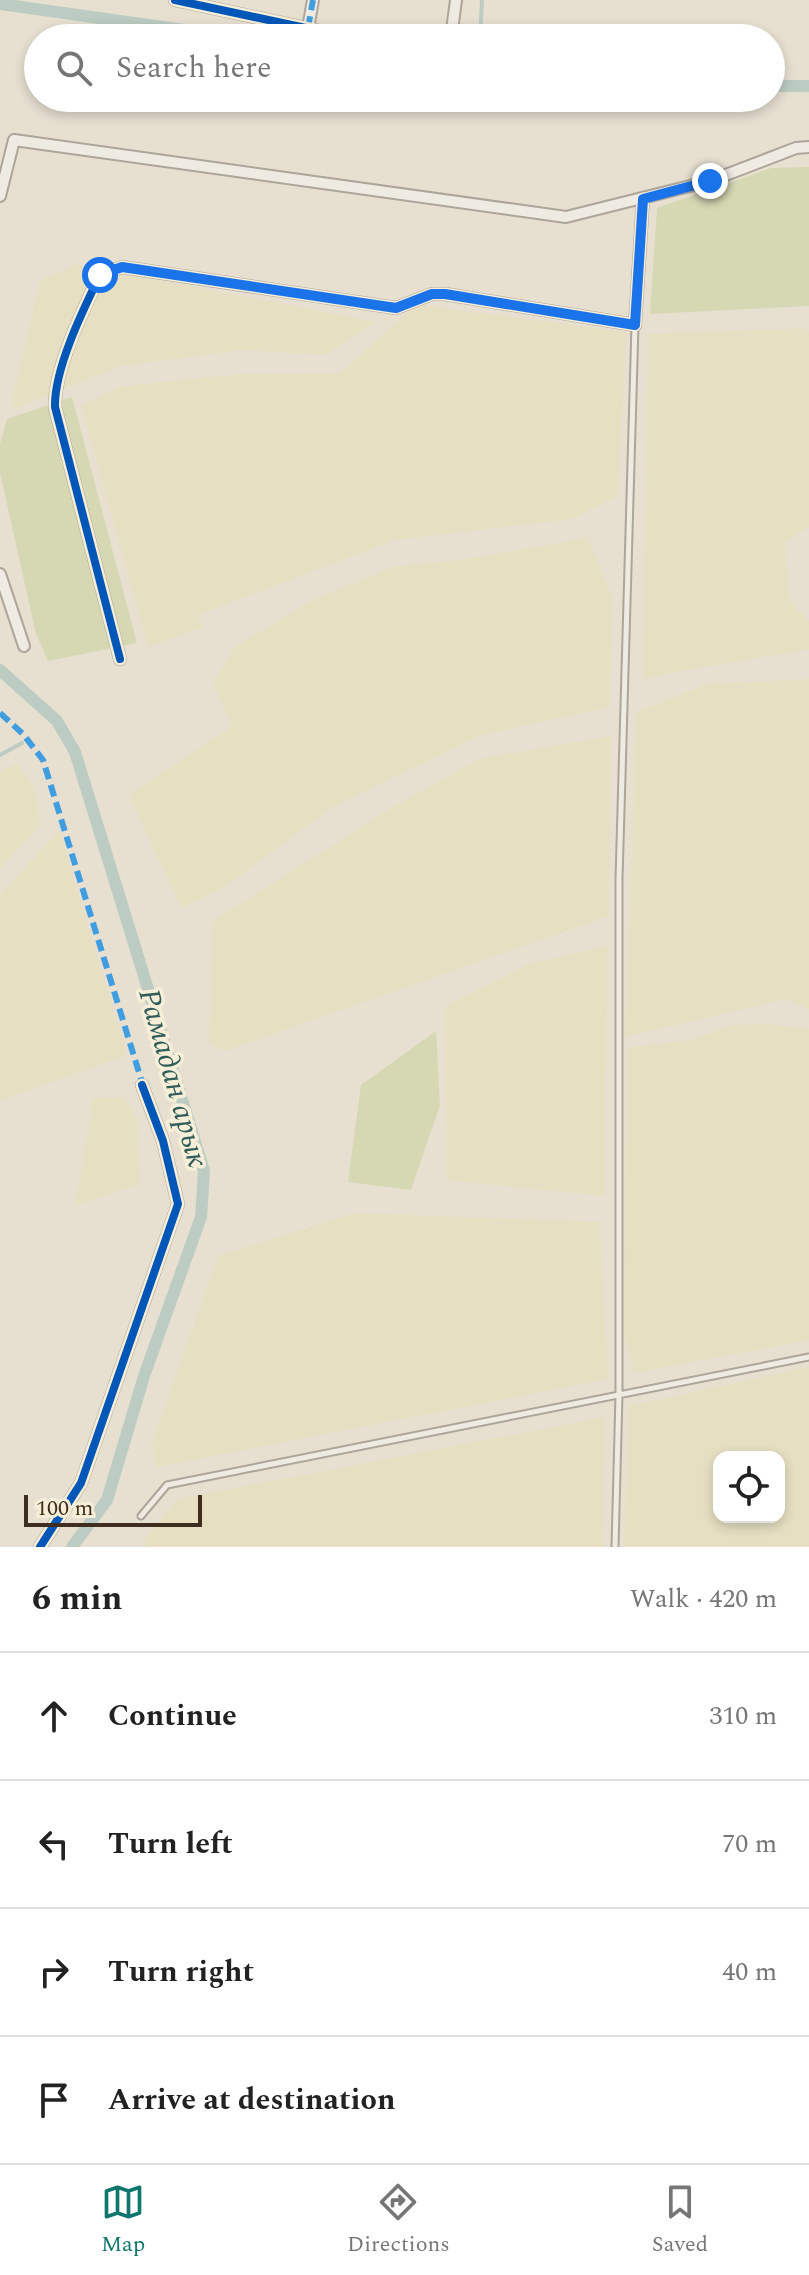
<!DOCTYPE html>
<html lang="en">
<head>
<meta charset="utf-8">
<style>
	:root { --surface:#fff; --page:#f2f2f2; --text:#222; --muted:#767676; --line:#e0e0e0; --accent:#0f766e }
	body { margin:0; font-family:Spectral,serif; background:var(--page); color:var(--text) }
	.controls { position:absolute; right:24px; bottom:24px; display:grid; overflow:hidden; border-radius:16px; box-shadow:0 4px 12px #0003 }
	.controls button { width:72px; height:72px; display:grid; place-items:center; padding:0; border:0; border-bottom:2px solid var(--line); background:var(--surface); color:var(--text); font:40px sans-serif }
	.scale { position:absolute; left:24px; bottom:20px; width:178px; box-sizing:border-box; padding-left:8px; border:4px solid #3d2e20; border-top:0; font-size:22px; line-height:28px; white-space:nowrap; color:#3d2e20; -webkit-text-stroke:6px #f7eed8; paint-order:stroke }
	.stop { position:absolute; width:24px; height:24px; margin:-18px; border:6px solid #1a73e8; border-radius:50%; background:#fff }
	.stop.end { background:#1a73e8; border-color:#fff; box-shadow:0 2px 8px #0008 }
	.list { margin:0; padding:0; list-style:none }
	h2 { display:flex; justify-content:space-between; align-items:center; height:104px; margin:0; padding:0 32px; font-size:34px }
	h2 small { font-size:26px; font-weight:400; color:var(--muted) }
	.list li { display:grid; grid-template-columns:52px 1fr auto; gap:24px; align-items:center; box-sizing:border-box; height:128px; padding:0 32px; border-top:2px solid var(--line) }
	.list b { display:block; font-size:30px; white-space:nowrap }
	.list em { font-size:26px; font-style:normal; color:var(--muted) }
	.icon { flex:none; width:44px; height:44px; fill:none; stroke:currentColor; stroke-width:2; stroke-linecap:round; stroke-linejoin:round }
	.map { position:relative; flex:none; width:809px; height:1547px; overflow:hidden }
	.search { position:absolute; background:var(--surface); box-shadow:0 4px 12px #0003; left:24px; right:24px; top:24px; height:88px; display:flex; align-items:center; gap:20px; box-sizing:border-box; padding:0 28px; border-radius:44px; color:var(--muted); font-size:30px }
	.sheet { height:616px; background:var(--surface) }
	nav { display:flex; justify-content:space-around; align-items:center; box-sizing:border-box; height:112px; border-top:2px solid var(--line); background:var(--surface); font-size:22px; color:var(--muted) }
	nav a { display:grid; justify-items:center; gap:4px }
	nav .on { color:var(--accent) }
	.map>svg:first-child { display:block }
</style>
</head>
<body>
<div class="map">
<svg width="809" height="1547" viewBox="0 0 809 1547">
	<rect width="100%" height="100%" fill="#e7e0d1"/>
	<path fill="#e6dfc2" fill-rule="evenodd" d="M77,264L375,322L325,355L242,350L121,366L13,409V397L40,281Z
		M416,305L626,332L618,496L572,519L395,540L198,615L203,627L148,647L81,405L123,386L242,374L340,373Z
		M806,328L809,333V527L785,543L789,600L809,621V649L643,678L648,334Z
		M588,538L612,597L610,707L481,735L333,807L223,888L181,908L129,795L232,726L213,682L235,647L309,602L392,567L459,560Z
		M809,679V1009L786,999L625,1037L637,712L707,684Z
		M611,736L609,916L225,1051L209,1043L213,921L396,805L479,759Z
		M17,763L33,786L41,825L0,868V772Z
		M59,830L127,1055L0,1101V895Z
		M607,946L605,1196L447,1180L445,1007L528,964Z
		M769,1024L809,1029V1340L634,1373L624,1333L627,1048L690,1040L734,1025Z
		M125,1097L137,1119L140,1184L75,1206L93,1098Z
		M355,1213L600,1222L608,1379L157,1467L152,1443L218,1256Z
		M809,1367V1547H624L629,1406ZM719,1457H779V1517H719Z
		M605,1417L603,1547H145L144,1539L178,1499Z"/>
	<path fill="#d6d7b3" d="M809,167V306L650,314L657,208L771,168Z
		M72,397L137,643L48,661L36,634L0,473V444L7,419Z
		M436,1031L440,1105L411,1190L348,1182L361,1085Z"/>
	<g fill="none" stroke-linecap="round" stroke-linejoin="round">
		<path stroke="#bcccc2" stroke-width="4" d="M480,38L482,0
			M0,755L22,743"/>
		<path stroke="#bcccc2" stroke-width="12" d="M0,4L241,38
			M771,86H809
			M0,670L57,721L75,752L204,1171L201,1217L144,1376L107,1500L72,1547"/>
		<g stroke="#ada599" stroke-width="9">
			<path id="service" d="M141,1516L167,1485L809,1357
				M615,1547L619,1395V879L635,325"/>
		</g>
		<g stroke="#ada599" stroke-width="14">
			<path id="minor" d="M175,0L352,38
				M308,28L313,0
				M451,38L456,0
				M0,196L14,140L566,217L710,181L796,148L809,147
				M0,574L24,646
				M120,659L55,407C54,369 83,310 100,275L122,267L396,308L432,294H445L635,325L643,199
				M40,1547L81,1483L178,1204L163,1141L142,1085"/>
		</g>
		<use href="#service" stroke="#efebe3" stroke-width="5"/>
		<use href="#minor" stroke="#efebe3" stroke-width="10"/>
		<path stroke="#3f9de0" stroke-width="6" stroke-dasharray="12 6" stroke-linecap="butt" d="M308,28L313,0
			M0,713L23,734L43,760L145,1092"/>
		<g stroke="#f7eed8" stroke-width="13">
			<path id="cycleway" d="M175,0L352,38
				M120,659L55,407C54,369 83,310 100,275L122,267L396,308L432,294H445L635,325L643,199
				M40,1547L81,1483L178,1204L163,1141L142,1085"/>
		</g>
		<use href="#cycleway" stroke="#0057b8" stroke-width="8"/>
	</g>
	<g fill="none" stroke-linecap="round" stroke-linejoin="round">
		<path stroke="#1a73e8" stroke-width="10" d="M100,275L122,267L396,308L432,294H445L635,325L643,199L710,181"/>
	</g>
	<g text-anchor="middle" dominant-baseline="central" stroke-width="7" stroke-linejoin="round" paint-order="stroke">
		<g font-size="30" font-style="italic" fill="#2f5d5a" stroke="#f7eed8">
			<text transform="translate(173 1078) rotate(74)">Рамадан арык</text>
		</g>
	</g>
</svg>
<div class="controls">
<button><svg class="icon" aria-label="locate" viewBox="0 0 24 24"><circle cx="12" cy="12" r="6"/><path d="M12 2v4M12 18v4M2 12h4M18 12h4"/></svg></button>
</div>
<div class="scale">100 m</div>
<div class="stop" style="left:100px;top:275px"></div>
<div class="stop end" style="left:710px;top:181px"></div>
<div class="search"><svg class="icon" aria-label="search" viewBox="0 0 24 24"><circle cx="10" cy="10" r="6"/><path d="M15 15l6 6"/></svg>Search here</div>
</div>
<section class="sheet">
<h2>6 min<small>Walk · 420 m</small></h2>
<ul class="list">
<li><svg class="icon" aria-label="ahead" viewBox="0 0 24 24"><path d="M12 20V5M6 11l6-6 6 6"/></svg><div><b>Continue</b></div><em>310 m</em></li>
<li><svg class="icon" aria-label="left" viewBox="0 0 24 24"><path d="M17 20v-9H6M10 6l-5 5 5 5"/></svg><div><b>Turn left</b></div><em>70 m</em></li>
<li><svg class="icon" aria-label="right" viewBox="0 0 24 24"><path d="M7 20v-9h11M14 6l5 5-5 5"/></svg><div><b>Turn right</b></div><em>40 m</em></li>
<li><svg class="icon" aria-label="arrive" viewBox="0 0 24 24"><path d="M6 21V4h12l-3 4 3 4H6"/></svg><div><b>Arrive at destination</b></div></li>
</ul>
</section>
<nav>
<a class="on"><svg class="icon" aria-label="map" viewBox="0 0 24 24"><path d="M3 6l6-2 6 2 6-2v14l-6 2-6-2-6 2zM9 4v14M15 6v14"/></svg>Map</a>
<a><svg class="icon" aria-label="directions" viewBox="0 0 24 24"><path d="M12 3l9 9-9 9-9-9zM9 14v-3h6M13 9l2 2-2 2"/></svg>Directions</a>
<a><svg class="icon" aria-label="saved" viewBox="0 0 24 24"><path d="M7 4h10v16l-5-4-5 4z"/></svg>Saved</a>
</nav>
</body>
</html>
